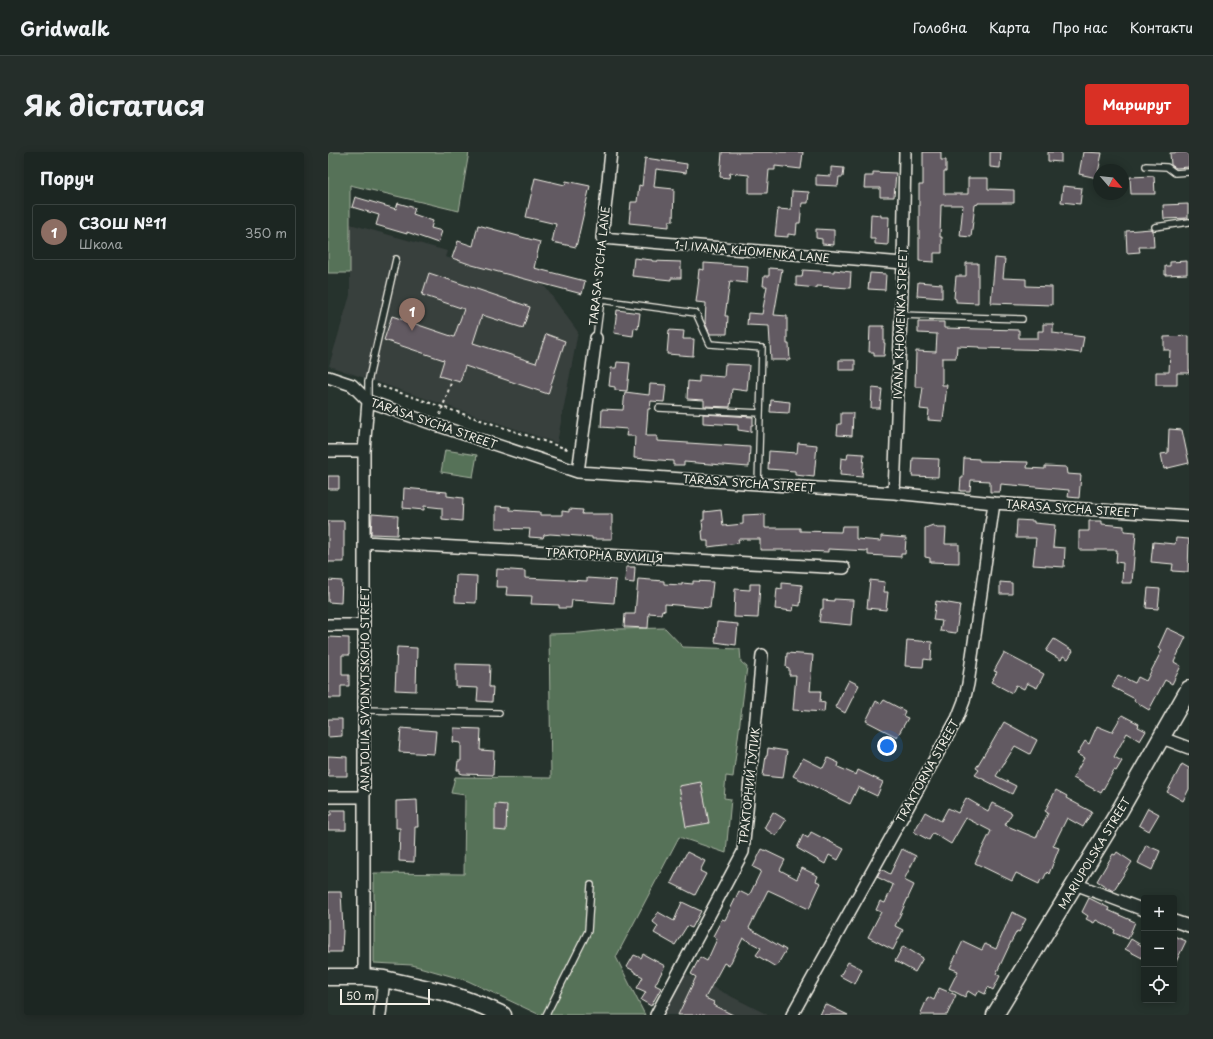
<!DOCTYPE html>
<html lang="uk">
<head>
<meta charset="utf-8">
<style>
	:root { --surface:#1c2622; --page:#252e2a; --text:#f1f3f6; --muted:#a0a5a5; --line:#3a4340; --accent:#d93025 }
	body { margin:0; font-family:"Playpen Sans",sans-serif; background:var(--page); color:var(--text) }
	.controls { position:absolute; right:12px; bottom:12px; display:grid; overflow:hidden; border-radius:4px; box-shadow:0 2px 10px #0003 }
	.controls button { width:36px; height:36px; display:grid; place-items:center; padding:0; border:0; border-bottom:1px solid var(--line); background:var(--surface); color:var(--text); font:20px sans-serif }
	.compass { position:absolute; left:765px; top:12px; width:36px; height:36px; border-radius:50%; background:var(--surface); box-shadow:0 2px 10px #0003; rotate:118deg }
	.scale { position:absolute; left:12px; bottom:10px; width:90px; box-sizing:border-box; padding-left:4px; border:2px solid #f4f1e8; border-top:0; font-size:11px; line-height:14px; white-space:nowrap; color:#f4f1e8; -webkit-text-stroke:3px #26332d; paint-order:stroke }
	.you { position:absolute; left:559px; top:594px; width:14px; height:14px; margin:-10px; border:3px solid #fff; border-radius:50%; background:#1a73e8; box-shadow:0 0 0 6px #1a73e833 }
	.badge { display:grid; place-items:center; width:26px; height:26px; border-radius:50%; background:var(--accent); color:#fff; font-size:13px; font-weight:700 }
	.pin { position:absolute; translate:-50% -33px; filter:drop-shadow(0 1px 2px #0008) }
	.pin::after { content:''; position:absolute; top:21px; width:14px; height:12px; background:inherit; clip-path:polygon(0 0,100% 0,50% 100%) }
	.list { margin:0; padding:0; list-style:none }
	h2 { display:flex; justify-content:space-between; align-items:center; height:52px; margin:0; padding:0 16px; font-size:17px }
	h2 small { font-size:13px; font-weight:400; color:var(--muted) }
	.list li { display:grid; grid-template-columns:26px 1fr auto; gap:12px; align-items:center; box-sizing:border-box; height:56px; margin:0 8px 8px; padding:0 8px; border:1px solid var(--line); border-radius:4px }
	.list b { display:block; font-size:15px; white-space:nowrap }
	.list p { margin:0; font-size:13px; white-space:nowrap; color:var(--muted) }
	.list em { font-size:13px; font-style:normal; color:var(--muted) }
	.icon { flex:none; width:22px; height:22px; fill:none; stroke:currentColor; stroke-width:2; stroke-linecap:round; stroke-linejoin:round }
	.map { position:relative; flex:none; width:861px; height:863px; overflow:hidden; border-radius:4px }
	header { display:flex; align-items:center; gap:24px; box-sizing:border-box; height:56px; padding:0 20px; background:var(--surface); border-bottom:1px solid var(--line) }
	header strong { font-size:19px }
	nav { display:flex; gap:22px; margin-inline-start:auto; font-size:14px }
	.intro { display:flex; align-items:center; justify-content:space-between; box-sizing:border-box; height:96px; padding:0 24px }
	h1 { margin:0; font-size:28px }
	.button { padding:10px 18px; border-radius:4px; background:var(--accent); color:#fff; font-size:14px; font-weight:700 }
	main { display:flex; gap:24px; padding:0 24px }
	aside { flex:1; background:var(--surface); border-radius:4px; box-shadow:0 2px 10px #0003 }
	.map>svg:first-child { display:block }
</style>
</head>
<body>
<header>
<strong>Gridwalk</strong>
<nav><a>Головна</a><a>Карта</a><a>Про нас</a><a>Контакти</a></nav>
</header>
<div class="intro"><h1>Як дістатися</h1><a class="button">Маршрут</a></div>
<main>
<aside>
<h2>Поруч<small></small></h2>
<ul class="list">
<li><span class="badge" style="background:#8d6e63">1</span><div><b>СЗОШ №11</b><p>Школа</p></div><em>350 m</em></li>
</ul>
</aside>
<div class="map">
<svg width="861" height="863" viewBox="0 0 861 863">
	<rect width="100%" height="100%" fill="#26332d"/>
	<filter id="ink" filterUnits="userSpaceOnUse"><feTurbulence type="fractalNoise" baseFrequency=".025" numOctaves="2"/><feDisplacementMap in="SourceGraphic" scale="8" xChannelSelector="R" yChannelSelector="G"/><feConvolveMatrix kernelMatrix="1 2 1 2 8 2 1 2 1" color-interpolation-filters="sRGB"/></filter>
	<g filter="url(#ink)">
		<path fill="#383f3d" d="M22,72L119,99L117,105L215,132L250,180L229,291L1,214L22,143Z
			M357,821L440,863H334Z"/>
		<path fill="#577259" stroke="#a6b2a0" d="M0,0H141L131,59L22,33V121H0Z
			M117,298L149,303L145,325L113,320Z
			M337,476L355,495L412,497L413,510L419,515L405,625L398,624L396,646L403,647L398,701L351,685L288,805L317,863H212L140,829L84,813L46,811V721L136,722L137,643L123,641L127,625L223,626L221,482L252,481L289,477Z"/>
		<path fill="#625a62" stroke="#f4f1e8" d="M394,0H475L473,17L447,14V18H441L439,41H421V23L402,21L401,26L392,25Z
			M595,0H613V8H618V20H616V42H640V26H660V37L686,38V51H650V52L647,53L643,85L632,84L635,53H613L612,85H614V101H606V110L591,109V33H595Z
			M662,0H673L672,16L662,15Z
			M720,0H733V10L720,9Z
			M755,0L774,1L769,26L751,22Z
			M861,0V15L848,16L843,13L842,1Z
			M317,6L359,12L358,21L328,17L326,35L346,37L345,69H341V75L301,71L303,50H309L311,33L314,34Z
			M503,15L516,16L515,25H511L510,34L488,33V23L503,24Z
			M545,20L568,21L566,45H552V36H536L537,24H545Z
			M826,24L827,42H803L802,25Z
			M207,26L237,33L238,29L262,34L248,95L224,90L228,72L198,65Z
			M735,34L754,36L752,52L733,50Z
			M464,39L481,40L480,51H474L472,71H469L468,83L460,82V85L447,84L450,57L463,58Z
			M27,45L68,57L70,51L87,56L85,62L105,69L103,76L114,79L110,91L79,80V82L48,73L51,63L24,55Z
			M860,52V66L836,67L835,53Z
			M543,62L553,63V65H561L560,93L547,92V87H542Z
			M150,73L212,90L206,116L257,129L254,142L144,113L124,106L130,89L145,94Z
			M488,77L506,78V93L494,92V87L488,86Z
			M823,77L825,78L826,95H811L812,100L799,101L798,79Z
			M306,106L324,108V109L353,110V126H343V128L304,124Z
			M667,106L677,107L675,126L698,127V134L724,135V153L663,151Z
			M859,109V122L837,123V114H842V110Z
			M376,111L420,114L419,131L402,129L397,164H400L399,182H382L377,171L378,151L368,150L371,127H370L371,117L376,118Z
			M638,111H650V151L628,150V147L626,146L628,124H638Z
			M441,116L454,117L446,163L459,164V192H461L462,208H443L441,174L419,173L420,161L434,162L439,134H435L436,124H441Z
			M475,118L506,120V118L523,120L522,136L489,134V136L468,134V125H474Z
			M101,121L202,155L195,176L154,163L145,191L208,211L218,182L237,189L220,242L137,214L132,230L111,224L116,208L56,188L64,164L126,185L136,157L94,143Z
			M542,121L558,122L557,138L540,137Z
			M590,130L614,132V146L589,144Z
			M289,158L312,161L310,177L306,176L305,184L286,181Z
			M590,170H616V176L691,178V186H710V179H715V172H725V181L756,185L753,201L728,198L652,196V195L629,194L628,206H614V233H619L615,269L600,268L601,258L592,257L595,235H587L588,199L608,200L609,182L590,181Z
			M542,174H556V191H557L556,204H546V200H541Z
			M341,178L356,179L355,187H366L365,204L339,202Z
			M861,184V221H849V233H828V220H841L842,198H836V185Z
			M511,208H527V218H511Z
			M289,210L302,211L299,239L287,238V235L281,234L283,216H288Z
			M397,212L421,213L419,239L404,237L402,255L376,254V248L359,247L360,229L371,230V223L396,225Z
			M322,232L338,233L336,250L323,249L322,257H320L318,284H329V289L422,295L421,315L356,310V313H345V309L306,306L307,284H298L299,277L273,275L274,257L295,258L297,240L321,243Z
			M544,236L554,237L552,256H543Z
			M443,248L462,250L461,261L442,260Z
			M513,261H525L524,284L509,283L510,272H513Z
			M375,262L425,265V273H423V280L410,278V273L375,271Z
			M841,277L854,278L861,311L836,317L833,302L840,301Z
			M470,291L489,293L486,325L467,323V319L440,317L441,299L469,301Z
			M520,301L536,302L534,325L512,323L513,306L519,307Z
			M585,306L611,307L610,325L584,324Z
			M636,306L651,307V309L700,310L699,316L717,317V314L738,315L739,322L753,323L751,346L740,345L741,338L673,332L672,340H662V329L643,328L642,339H632L633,326H635Z
			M0,324H11V337H0Z
			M76,336L119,340V344L135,346L134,369L114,367V356L96,354V358L75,356Z
			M168,354L182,355V358L212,360V363H234V359L241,360V357L255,358L254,362H284V387H264V385L222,382L216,383L215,386L201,385L202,377L168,376Z
			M393,358L395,374L415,372V363L437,362V376H472V379L513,380L514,374H528V387L553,389V384L578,386L577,402H573V405L540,403V399L500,397V400L476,399V398H432V387H410L411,391L380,395V389H375L374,379H375L374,368H376V360Z
			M44,362L70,364L69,383L43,382Z
			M689,368L706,369V371L727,373L725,395L737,396L736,415L705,413L708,386H688Z
			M0,369H16V410H0Z
			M761,369H774V372L796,374V379L808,380L804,431H794L795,411L788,410L789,398H751V379H761Z
			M605,373L609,376H618L617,392H631V411L602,410V406L597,405V376Z
			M848,386L861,387L860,420L844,419L845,412L823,410L825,390L847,392Z
			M298,415H307L306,431L297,430Z
			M169,417L197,419V426L259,429V426L288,428L286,451L244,448L243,456H231V453L203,452L204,444L178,443L179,435H168Z
			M128,423L149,424L148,451L127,450Z
			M310,427L336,429V432L354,433V431L365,432V429L385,430L382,456L337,452V459L334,458L333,462L321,461L320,476L296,475L297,462H307Z
			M0,428L14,429L13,451L0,450Z
			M542,428L557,430L556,440H560L558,458L539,456Z
			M672,430L684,431V442H672Z
			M454,431L474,433L472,454L466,453L465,459L447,457L449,436L454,437Z
			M422,432H432L430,466L406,465L407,437L422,438Z
			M820,436L832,437L830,457L818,456Z
			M506,447L525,448L523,473L491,470L493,457H495V448L506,449Z
			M608,449L632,453L628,481L612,479L614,469L605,468Z
			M389,470L410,472L408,493L387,490Z
			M839,476L858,485L846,510L853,514L844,532L837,528L821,558L806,549L807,547L784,535L790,523L807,531L810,525L818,529L834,498L830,496Z
			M0,485L21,486V503H14V523H21V534H13V546H0Z
			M726,487L745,499L740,507L735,504L733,508L718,499Z
			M579,488L604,490L603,508L596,507L595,515L577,514Z
			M69,495L89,496L88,539L67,538Z
			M459,501L485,503L482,539H493L492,550L497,551L496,560L465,558L468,523H461V516L458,515Z
			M676,501L716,522L709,536L699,531L696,537L688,533L684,541L663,530L669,520L666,519Z
			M128,512L162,513L161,535H165L164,550L149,549L150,536L128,535Z
			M521,528L531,533L517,561L507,555Z
			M556,548L577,559L575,564L580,566L569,585L538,569L548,549L553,552Z
			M794,563L811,572L810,575L818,579L812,589L799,581L786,605L794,609L788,619L786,618L773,641L745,626L756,606L749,602L757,589L761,592L769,574L784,580Z
			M0,567H14V584L0,585Z
			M676,570L709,588L702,602L687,594L668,624L688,634L684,642L647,623L651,618L648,616L660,596H661Z
			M73,576L108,579L106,602L71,600Z
			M126,576L153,577L152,598L166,599L165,623L135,622L132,621V618H129L130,609H133V591L125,590Z
			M440,596L459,599L455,626L435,624L438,604H439Z
			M0,604L19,605V624H0Z
			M475,606L495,616L500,606L511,611L510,615L528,623L530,618L555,630L549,644L530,635L522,652L465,624Z
			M854,612L861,616V637L855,649L839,640Z
			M373,630L381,671L358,675L351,634Z
			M728,638L739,644L738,646L764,660L755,675L739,666L725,694L731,696L721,722L719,720L715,728L713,727L711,732L688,721L684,729L647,711L663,679L638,666L623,692L605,681L601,688L586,680L597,660L613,669L620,656L630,661L638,646L660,659L664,651L684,661L677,673L708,686L720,661L717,659Z
			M89,648L90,675H87L86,710L71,709L72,676H68V649Z
			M167,652L179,653L178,679L167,678Z
			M820,656L831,662L821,679L811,673Z
			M3,658H18V678H0V663H3Z
			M445,660L458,668L448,684L436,676Z
			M483,680L516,697L510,708L501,703L497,712L469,696L475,683L480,686Z
			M818,693L832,699L824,718L810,711Z
			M434,697L457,708L452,718L469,727L474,716L490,724L488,729L493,731L481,757L440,738L421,776L458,798L448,815L428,803L433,796L415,786L401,814L396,811L377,846L386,850L385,853L405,863H350L368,825L363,822L372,805L379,809L389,787L385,784L394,767L397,768L411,739L421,744L433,719L425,715Z
			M574,697L588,704L576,728L586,733L567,774L575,778L565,798L540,785L553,760L548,758L552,749L557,751L565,733L549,725L553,717L562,722Z
			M359,700L377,709L372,719L378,722L367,743L343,731Z
			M789,700L804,710L785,739L769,729L785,702L787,703Z
			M0,740H13L15,778L14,800H0Z
			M761,746L781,756L780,758L807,770L800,787L786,781L787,778L768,768L766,771L758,767L760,764L754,760Z
			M354,750L373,759L364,776L359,774L347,793L326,781L330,774L325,770L330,760L346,769Z
			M684,760L698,767L691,780L689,779L683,790L668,822L672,824L665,838L660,835L657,842L651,839L648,844L640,839L637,845L621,837L630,819L622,816L635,789L654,798L657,792L668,797Z
			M846,784L858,789L846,814Z
			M803,787L816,795V807L797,797Z
			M575,794L595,806L587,820L567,809Z
			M315,802L337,814L327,833L333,836L323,854L313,848L318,840L309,836L315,825L306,820V819L299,815L306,803L313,806Z
			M520,810L534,817L527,832L512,824Z
			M611,836L628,843L619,863H592L600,845L606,848Z
			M497,852L520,863H492Z"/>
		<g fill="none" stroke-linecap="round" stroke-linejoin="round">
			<g stroke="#f4f1e8" stroke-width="8">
				<path id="lane" d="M818,14L839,15L847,21L861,20
					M827,75L861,70
					M572,163L694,167
					M268,186L273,148L368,161L382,192L434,196L430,332
					M40,249V230L68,107
					M331,256L432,261
					M36,558L171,561
					M218,863L260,779L263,733"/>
			</g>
			<g stroke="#f4f1e8" stroke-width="14">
				<path id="street" d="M283,0L274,86L575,111
					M0,225L24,233L40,249L108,273L250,320L566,341L666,351L861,364
					M0,299H36
					M250,320L268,186
					M566,341L575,111L577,0
					M36,390L516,416
					M0,473H36
					M834,586L861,596
					M0,645H36
					M747,732L816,758
					M846,769L861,774
					M36,825V299L40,249
					M52,863L56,827
					M328,863L415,700L434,503
					M464,863L629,567L636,549L640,532L666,351"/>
			</g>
			<g stroke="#f4f1e8" stroke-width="19">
				<path id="secondary" d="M0,825H36L56,827L78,832L119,841L155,854L175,863
					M667,863L792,658L861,537"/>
			</g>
			<path stroke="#f4f1e8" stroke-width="2" stroke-dasharray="3 3" stroke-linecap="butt" d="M268,142L273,97
				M49,233L242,298
				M112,263L123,231"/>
			<use href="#lane" stroke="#26332d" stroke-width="5.5"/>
			<use href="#street" stroke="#26332d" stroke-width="11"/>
			<use href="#secondary" stroke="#26332d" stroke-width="16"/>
		</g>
	</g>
	<g text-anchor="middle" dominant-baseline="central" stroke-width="4" stroke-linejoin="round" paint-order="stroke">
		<g font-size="11" fill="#f4f1e8" stroke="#26332d">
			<text transform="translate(424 99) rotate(5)">1-I IVANA KHOMENKA LANE</text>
			<text transform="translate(271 114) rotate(-84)">TARASA SYCHA LANE</text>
			<text transform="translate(572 171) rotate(-88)">IVANA KHOMENKA STREET</text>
			<text transform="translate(106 271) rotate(19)">TARASA SYCHA STREET</text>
			<text transform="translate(421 331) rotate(4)">TARASA SYCHA STREET</text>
			<text transform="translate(744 356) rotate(4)">TARASA SYCHA STREET</text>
			<text transform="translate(276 403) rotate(3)">ТРАКТОРНА ВУЛИЦЯ</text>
			<text transform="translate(36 537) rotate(-90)">ANATOLIIA SVYDNYTSKOHO STREET</text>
			<text transform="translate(599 619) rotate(-61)">TRAKTORNA STREET</text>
			<text transform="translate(421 634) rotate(-84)">ТРАКТОРНИЙ ТУПИК</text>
			<text transform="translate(766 701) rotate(-59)">MARIUPOLSKA STREET</text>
		</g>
	</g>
</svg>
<div class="controls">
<button>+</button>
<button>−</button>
<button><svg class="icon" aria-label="locate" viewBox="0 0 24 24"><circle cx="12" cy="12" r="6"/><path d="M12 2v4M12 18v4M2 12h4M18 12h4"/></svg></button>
</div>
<svg class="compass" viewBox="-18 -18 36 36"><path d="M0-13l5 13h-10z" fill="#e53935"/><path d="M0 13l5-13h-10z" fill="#a0a5a5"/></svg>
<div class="scale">50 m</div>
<div class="you"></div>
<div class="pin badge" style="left:84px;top:179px;background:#8d6e63">1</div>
</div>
</main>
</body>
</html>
